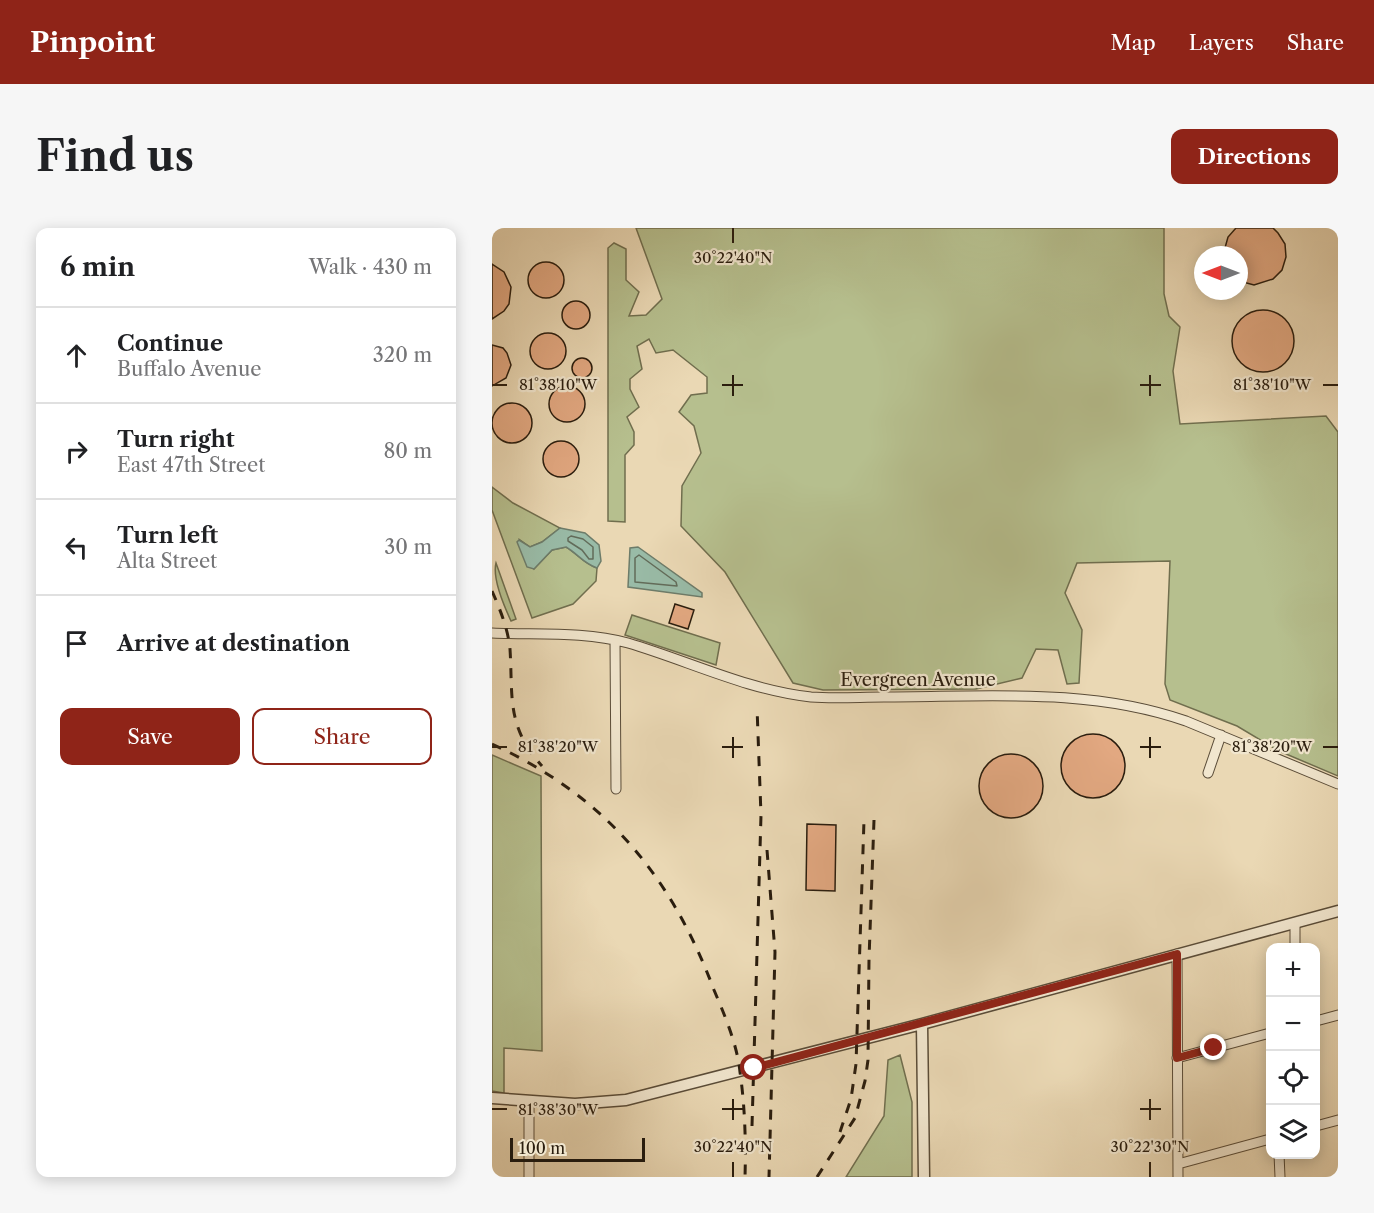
<!DOCTYPE html>
<html lang="en">
<head>
<meta charset="utf-8">
<style>
	:root { --surface:#fff; --page:#f6f6f6; --text:#202124; --muted:#757577; --line:#e0e0e0; --accent:#8f2418 }
	body { margin:0; font-family:"Libre Caslon Text",serif; background:var(--page); color:var(--text) }
	.controls { position:absolute; right:18px; bottom:18px; display:grid; overflow:hidden; border-radius:12px; box-shadow:0 3px 15px #0003 }
	.controls button { width:54px; height:54px; display:grid; place-items:center; padding:0; border:0; border-bottom:2px solid var(--line); background:var(--surface); color:var(--text); font:30px sans-serif }
	.compass { position:absolute; left:702px; top:18px; width:54px; height:54px; border-radius:50%; background:var(--surface); box-shadow:0 3px 15px #0003; rotate:270deg }
	.scale { position:absolute; left:18px; bottom:15px; width:135px; box-sizing:border-box; padding-left:6px; border:3px solid #2a1d0e; border-top:0; font-size:16px; line-height:21px; white-space:nowrap; color:#2a1d0e; -webkit-text-stroke:4px #f1e6ce; paint-order:stroke }
	.stop { position:absolute; width:18px; height:18px; margin:-14px; border:4px solid #8f2418; border-radius:50%; background:#fff }
	.stop.end { background:#8f2418; border-color:#fff; box-shadow:0 2px 6px #0008 }
	.list { margin:0; padding:0; list-style:none }
	h2 { display:flex; justify-content:space-between; align-items:center; height:78px; margin:0; padding:0 24px; font-size:26px }
	h2 small { font-size:20px; font-weight:400; color:var(--muted) }
	.list li { display:grid; grid-template-columns:39px 1fr auto; gap:18px; align-items:center; box-sizing:border-box; height:96px; padding:0 24px; border-top:2px solid var(--line) }
	.list b { display:block; font-size:22px; white-space:nowrap }
	.list p { margin:0; font-size:20px; white-space:nowrap; color:var(--muted) }
	.list em { font-size:20px; font-style:normal; color:var(--muted) }
	.actions { display:flex; gap:12px; padding:18px 24px }
	.actions a { flex:1; padding:14px 0; border:2px solid var(--accent); border-radius:12px; text-align:center; font-size:21px; color:var(--accent) }
	.actions .main { background:var(--accent); color:#fff }
	.icon { flex:none; width:33px; height:33px; fill:none; stroke:currentColor; stroke-width:2; stroke-linecap:round; stroke-linejoin:round }
	.map { position:relative; flex:none; width:846px; height:949px; overflow:hidden; border-radius:12px }
	header { display:flex; align-items:center; gap:36px; box-sizing:border-box; height:84px; padding:0 30px; background:var(--accent); color:#fff }
	header strong { font-size:28px }
	nav { display:flex; gap:33px; margin-inline-start:auto; font-size:21px }
	.intro { display:flex; align-items:center; justify-content:space-between; box-sizing:border-box; height:144px; padding:0 36px }
	h1 { margin:0; font-size:42px }
	.button { padding:15px 27px; border-radius:12px; background:var(--accent); color:#fff; font-size:21px; font-weight:700 }
	main { display:flex; gap:36px; padding:0 36px }
	aside { flex:1; background:var(--surface); border-radius:12px; box-shadow:0 3px 15px #0003 }
	.map>svg:first-child { display:block }
</style>
</head>
<body>
<header>
<strong>Pinpoint</strong>
<nav><a>Map</a><a>Layers</a><a>Share</a></nav>
</header>
<div class="intro"><h1>Find us</h1><a class="button">Directions</a></div>
<main>
<aside>
<h2>6 min<small>Walk · 430 m</small></h2>
<ul class="list">
<li><svg class="icon" aria-label="ahead" viewBox="0 0 24 24"><path d="M12 20V5M6 11l6-6 6 6"/></svg><div><b>Continue</b><p>Buffalo Avenue</p></div><em>320 m</em></li>
<li><svg class="icon" aria-label="right" viewBox="0 0 24 24"><path d="M7 20v-9h11M14 6l5 5-5 5"/></svg><div><b>Turn right</b><p>East 47th Street</p></div><em>80 m</em></li>
<li><svg class="icon" aria-label="left" viewBox="0 0 24 24"><path d="M17 20v-9H6M10 6l-5 5 5 5"/></svg><div><b>Turn left</b><p>Alta Street</p></div><em>30 m</em></li>
<li><svg class="icon" aria-label="arrive" viewBox="0 0 24 24"><path d="M6 21V4h12l-3 4 3 4H6"/></svg><div><b>Arrive at destination</b></div></li>
</ul>
<div class="actions"><a class="main">Save</a><a>Share</a></div>
</aside>
<div class="map">
<svg width="846" height="949" viewBox="0 0 846 949">
	<rect width="100%" height="100%" fill="#ead8b4"/>
	<filter id="stains"><feTurbulence type="fractalNoise" baseFrequency=".00333" numOctaves="4"/><feColorMatrix values="0 0 0 0 .2 0 0 0 0 .09 0 0 0 0 .02 0 0 0 .5 -.17"/></filter>
	<radialGradient id="worn" r=".72"><stop offset=".6" stop-color="#630" stop-opacity="0"/><stop offset="1" stop-color="#630" stop-opacity=".3"/></radialGradient>
	<path fill="#b6bf8e" stroke="#706e4e" stroke-width="1.5" d="M144,0H672V66L677,88L688,99L681,143L688,196L834,188L846,204V548L787,523L745,498L678,472L673,456L678,333L585,335L573,365L590,402L587,455L575,456L566,422L544,421L530,450L484,461L331,462L301,455L233,344L189,298L190,258L209,225L202,198L187,184L199,167L215,165V149L181,122L164,125L157,111L145,118L150,141L138,151V161L147,179L135,189L142,204V217L133,227V294L116,293V20L122,15L134,21V52L147,64L137,88L154,87L170,71Z
		M0,259L21,275L68,300L50,314L38,319L28,312L42,341L60,322L74,319C86,326 91,335 105,340L104,353L81,376L40,390L0,282Z
		M4,335L24,391L19,393C12,378 0,351 4,335Z
		M140,387L228,415L224,437L133,407Z
		M0,527L49,548L50,823L12,820V865L0,863Z
		M408,827L420,874V949H354L392,888L396,832Z"/>
	<path fill="#99bba7" stroke="#6d7c6a" stroke-width="1.5" d="M68,300L93,305L107,317L109,333L105,340C91,335 86,326 74,319L60,322L42,341L35,339L25,314L27,312L38,319L50,314Z
		M146,319L210,365V369L136,359L138,320Z"/>
	<g fill="none" stroke-linecap="round" stroke-linejoin="round">
		<path stroke="#626c5a" stroke-width="1.5" d="M79,308L91,311L101,319V331H97L90,322L76,313V310Z
			M147,327L184,354L185,358L143,354V330Z"/>
	</g>
	<path fill="#e2a881" stroke="#2a1d0e" stroke-width="1.5" d="M744,0H781L786,5L793,16L794,29L790,42L781,51L762,57L747,53V27H731L736,9Z
		M36 52a18 18 0 1 1 36 0a18 18 0 1 1-36 0Z
		M0,36L12,44L19,59L17,76L12,83L0,91Z
		M70 87a14 14 0 1 1 28 0a14 14 0 1 1-28 0Z
		M740 113a31 31 0 1 1 62 0a31 31 0 1 1-62 0Z
		M38 123a18 18 0 1 1 36 0a18 18 0 1 1-36 0Z
		M0,117L11,120L15,125L19,137L14,150L0,158Z
		M80 140a10 10 0 1 1 20 0a10 10 0 1 1-20 0Z
		M57 176a18 18 0 1 1 36 0a18 18 0 1 1-36 0Z
		M0 195a20 20 0 1 1 40 0a20 20 0 1 1-40 0Z
		M51 231a18 18 0 1 1 36 0a18 18 0 1 1-36 0Z
		M183,376L202,382L196,401L177,395Z
		M569 538a32 32 0 1 1 64 0a32 32 0 1 1-64 0Z
		M487 558a32 32 0 1 1 64 0a32 32 0 1 1-64 0Z
		M315,596L344,597L343,663L314,662Z"/>
	<g fill="none" stroke-linecap="round" stroke-linejoin="round">
		<g stroke="#5a4c38" stroke-width="11">
			<path id="minor" d="M0,405C45,407 92,403 136,415C197,433 255,462 319,469C343,471 368,469 392,469C493,469 597,459 694,493L846,556
				M123,412L124,561
				M716,545L729,507
				M803,695V720
				M685,726L686,949
				M824,793L846,787
				M685,830L778,805
				M37,874V949
				M824,898L846,892
				M787,926L788,949
				M686,936L778,911"/>
		</g>
		<g stroke="#5a4c38" stroke-width="13">
			<path id="tertiary" d="M430,796L432,949
				M0,870L83,876L134,872L430,796L846,683"/>
		</g>
		<use href="#minor" stroke="#f1e6ce" stroke-width="9"/>
		<use href="#tertiary" stroke="#f1e6ce" stroke-width="10"/>
		<path stroke="#2a1d0e" stroke-width="3" stroke-dasharray="10 10" stroke-linecap="butt" d="M0,363C8,381 16,401 18,421C21,469 14,498 50,538
			M0,516C113,568 179,647 222,762C233,788 245,816 248,844C253,879 254,914 253,949
			M275,622L283,724L277,949
			M260,898L269,587L265,479
			M348,904L359,871L364,836L372,592
			M325,949L363,890L373,853L376,832L377,731L382,592"/>
	</g>
	<g fill="none" stroke-linecap="round" stroke-linejoin="round">
		<path stroke="#8f2418" stroke-width="8" d="M262,840L685,726V830L722,820"/>
	</g>
	<path fill="none" stroke="#2a1d0e" stroke-width="2" d="M241,0V15M241,147V168M658,147V168M0,157H15M230,157H251M648,157H669M831,157H846M241,509V530M658,509V530M0,519H15M230,519H251M648,519H669M831,519H846M241,871V892M658,871V892M0,881H15M230,881H251M648,881H669M241,934V949M658,934V949"/>
	<g text-anchor="middle" dominant-baseline="central" stroke-width="4.5" stroke-linejoin="round" paint-order="stroke">
		<g font-size="18" fill="#2a1d0e" stroke="#f1e6ce">
			<text x="426" y="452">Evergreen Avenue</text>
		</g>
	</g>
	<g font-size="15" text-anchor="middle" fill="#2a1d0e" stroke="#f1e6ce" stroke-width="4.5" stroke-linejoin="round" paint-order="stroke">
		<text x="241" y="35">30°22'40"N</text>
		<text x="780" y="162">81°38'10"W</text>
		<text x="66" y="162">81°38'10"W</text>
		<text x="780" y="524">81°38'20"W</text>
		<text x="66" y="524">81°38'20"W</text>
		<text x="66" y="887">81°38'30"W</text>
		<text x="241" y="924">30°22'40"N</text>
		<text x="658" y="924">30°22'30"N</text>
	</g>
	<rect width="100%" height="100%" filter="url(#stains)"/>
	<rect width="100%" height="100%" fill="url(#worn)"/>
</svg>
<div class="controls">
<button>+</button>
<button>−</button>
<button><svg class="icon" aria-label="locate" viewBox="0 0 24 24"><circle cx="12" cy="12" r="6"/><path d="M12 2v4M12 18v4M2 12h4M18 12h4"/></svg></button>
<button><svg class="icon" aria-label="layers" viewBox="0 0 24 24"><path d="M12 4l9 5-9 5-9-5zM3 14l9 5 9-5"/></svg></button>
</div>
<svg class="compass" viewBox="-18 -18 36 36"><path d="M0-13l5 13h-10z" fill="#e53935"/><path d="M0 13l5-13h-10z" fill="#757577"/></svg>
<div class="scale">100 m</div>
<div class="stop" style="left:262px;top:840px"></div>
<div class="stop end" style="left:722px;top:820px"></div>
</div>
</main>
</body>
</html>
